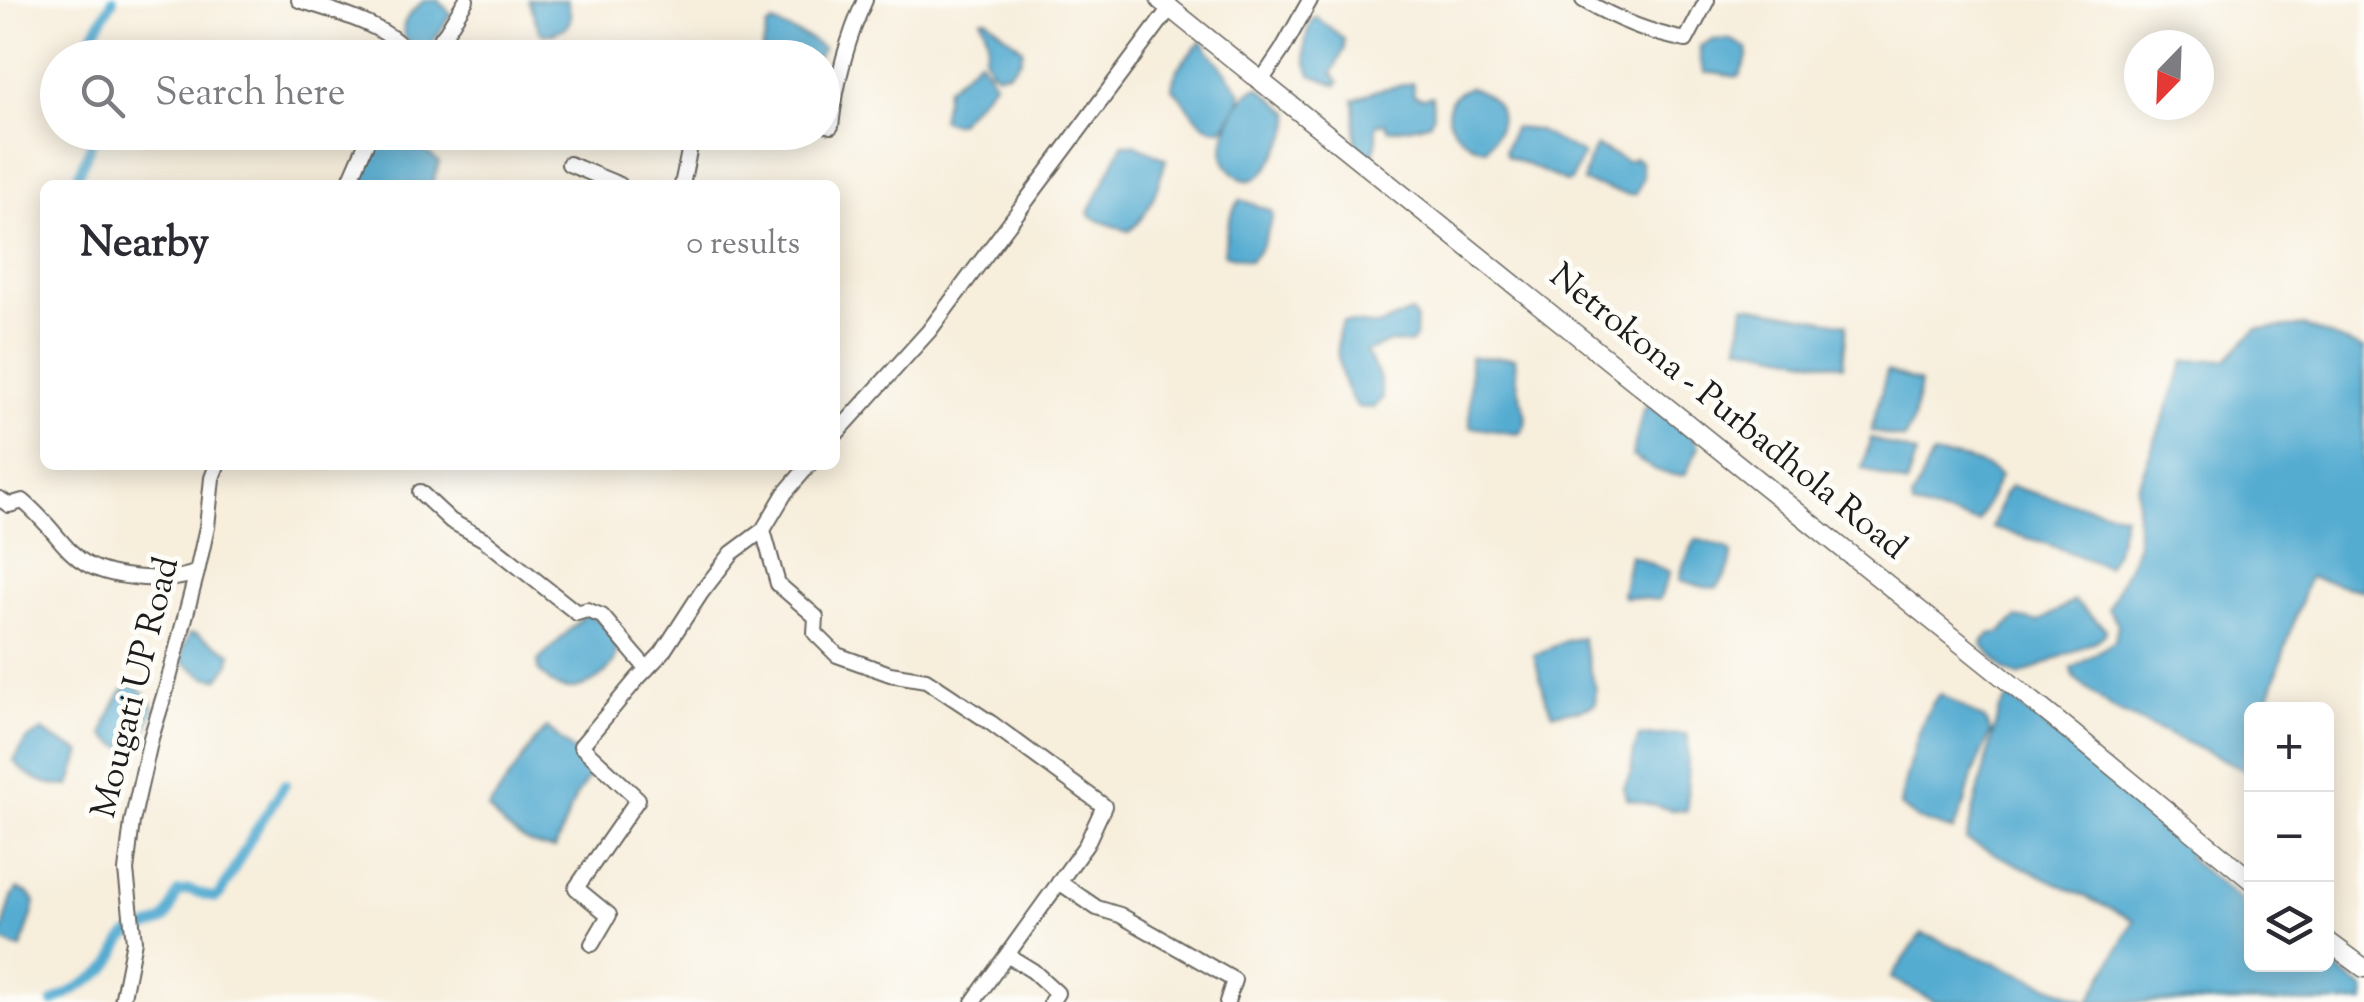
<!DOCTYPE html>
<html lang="en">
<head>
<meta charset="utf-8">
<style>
	:root { --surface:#fff; --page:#f2f2f3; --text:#2b2b33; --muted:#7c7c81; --line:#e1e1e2 }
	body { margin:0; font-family:"Sorts Mill Goudy",serif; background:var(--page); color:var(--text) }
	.controls { position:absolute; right:30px; bottom:30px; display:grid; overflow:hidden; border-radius:15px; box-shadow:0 5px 25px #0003 }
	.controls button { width:90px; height:90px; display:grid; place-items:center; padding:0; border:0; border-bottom:2px solid var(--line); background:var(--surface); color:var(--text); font:50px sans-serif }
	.compass { position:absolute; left:2124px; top:30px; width:90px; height:90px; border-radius:50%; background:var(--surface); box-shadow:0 5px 25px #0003; rotate:203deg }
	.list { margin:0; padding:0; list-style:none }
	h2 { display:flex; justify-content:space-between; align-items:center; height:130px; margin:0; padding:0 40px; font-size:42px }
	h2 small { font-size:32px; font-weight:400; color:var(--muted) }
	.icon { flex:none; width:55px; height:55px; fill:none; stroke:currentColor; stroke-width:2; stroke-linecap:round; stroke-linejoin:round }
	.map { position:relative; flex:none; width:2364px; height:1002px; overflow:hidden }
	.search { position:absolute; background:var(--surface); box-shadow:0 5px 25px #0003; left:40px; top:40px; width:800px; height:110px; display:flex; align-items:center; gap:25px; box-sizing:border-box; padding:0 35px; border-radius:55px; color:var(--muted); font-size:38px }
	.panel { position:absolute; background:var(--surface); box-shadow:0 5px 25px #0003; left:40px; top:180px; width:800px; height:290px; border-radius:15px }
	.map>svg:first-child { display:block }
</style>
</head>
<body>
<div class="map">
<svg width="2364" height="1002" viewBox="0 0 2364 1002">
	<rect width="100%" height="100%" fill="#fdfcf7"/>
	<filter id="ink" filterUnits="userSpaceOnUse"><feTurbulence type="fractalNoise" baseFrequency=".01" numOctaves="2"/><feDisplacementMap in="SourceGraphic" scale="20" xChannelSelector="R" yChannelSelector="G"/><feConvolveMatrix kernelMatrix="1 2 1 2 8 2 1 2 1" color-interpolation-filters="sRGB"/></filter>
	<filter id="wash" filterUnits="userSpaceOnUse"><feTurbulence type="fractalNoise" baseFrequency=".0048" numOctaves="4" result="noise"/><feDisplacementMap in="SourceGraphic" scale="40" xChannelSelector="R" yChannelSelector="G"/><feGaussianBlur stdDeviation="2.25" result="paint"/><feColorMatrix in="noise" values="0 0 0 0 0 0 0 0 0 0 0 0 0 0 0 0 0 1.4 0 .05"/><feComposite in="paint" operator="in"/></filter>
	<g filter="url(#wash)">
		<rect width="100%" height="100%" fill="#f7eedc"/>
		<path fill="#54acd1" stroke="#386476" stroke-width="2.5" d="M424,0H438L451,14L429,48C412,52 396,35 407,18C411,12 418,6 424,0Z
			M528,0H567L571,17L567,27L551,34L543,35L539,30Z
			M1316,17L1344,39V50L1332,73L1339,82L1337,85L1311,75C1302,54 1303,39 1313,18Z
			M981,19H987L1023,49L1021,59L1009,72L997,74L990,69L984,55C992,42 986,32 981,19Z
			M773,23L810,39L823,48L818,57H753L762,52L767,27Z
			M1730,39L1747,48L1748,55L1739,77L1705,72L1700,59V46L1712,40Z
			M1202,41C1207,51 1240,87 1241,93C1241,104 1229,120 1223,129C1195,130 1190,103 1172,88C1173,69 1189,54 1202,41Z
			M979,59L995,82L957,123H949L941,119L947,88Z
			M1413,83L1414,95L1422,98L1432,96L1433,114L1430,122C1417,127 1403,129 1389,130L1385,123L1377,124C1374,131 1377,132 1377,139C1377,146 1372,152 1373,159L1356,144L1354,100L1377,90Z
			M1259,87L1291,113C1293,129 1284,142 1275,156C1266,172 1251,191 1234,173C1228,167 1223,162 1223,153C1223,130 1237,95 1259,87Z
			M1469,87C1504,99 1510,120 1486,149C1467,147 1441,125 1450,103C1453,94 1462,91 1469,87Z
			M1513,128L1536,130L1583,154L1571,181L1566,182L1507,156L1505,151Z
			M376,133C393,135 430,150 439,163L432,185H353Z
			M1123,144H1134L1166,159C1159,184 1150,215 1129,231L1100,221L1088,214Z
			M1596,146L1627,161L1635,158L1641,162L1643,177L1636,194L1629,195L1583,182L1589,159Z
			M1241,200L1270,210L1273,215C1267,232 1263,251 1249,261L1224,254C1225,237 1228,211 1241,200Z
			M1744,305L1847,324L1843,366L1739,345Z
			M1411,312L1416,318L1415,338L1410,344L1391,342L1366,352L1379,376L1383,398L1373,408L1357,407C1342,386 1330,346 1343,322C1354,322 1367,326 1378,325C1390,323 1400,315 1411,312Z
			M2304,326L2364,349V591L2309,577L2265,709L2252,710L2251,752L2246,770L2115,710L2073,677L2071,669L2115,641L2118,623L2108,609L2137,546V488L2185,361L2227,359L2256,329Z
			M1470,357L1515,358C1516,368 1516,380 1519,390C1522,405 1533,423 1518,434L1470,427Z
			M1887,371L1920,383L1913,421L1904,439L1871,431Z
			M1649,403L1693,437L1699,446L1685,475C1665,477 1648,467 1632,456L1643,411Z
			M1871,438L1916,454L1906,485L1862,468Z
			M1932,455C1953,456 1985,461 2000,476L1978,522L1913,507L1912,499Z
			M2011,486C2048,499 2086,505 2124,515L2116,551L2107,567L2045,543L1992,528L2004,494Z
			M1696,539L1726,548L1732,553C1732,565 1725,580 1716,588L1703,587L1680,580L1683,566Z
			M1630,555L1670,572L1659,600L1624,597L1622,595Z
			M2074,601L2106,629L2105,634L2098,640L2019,676L2005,670L1982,644L1990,634L2001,632L2017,618L2038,622Z
			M587,613L615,633C616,641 618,648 616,657C609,677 577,696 556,686C549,682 543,675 538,670V661Z
			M190,633L198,634L231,653L230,663L218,679L206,677L182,661L183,648Z
			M1582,638L1596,690L1595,704L1582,709L1553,713L1546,700L1534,655L1568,640Z
			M128,685C140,687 149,696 154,707C145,737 139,766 104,735C106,720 117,696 128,685Z
			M1941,694L1984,720L1991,732L1972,776L1965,803L1953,831L1917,819L1900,806C1904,782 1922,706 1941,694Z
			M2009,697L2184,838L2189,859L2251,909L2252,964H2326L2327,962L2364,989V1002H1935L1891,978L1922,933L2089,1002L2134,920L1966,840L1999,710Z
			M547,728L594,769L575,798L555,849C528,849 505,829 488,809L536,739Z
			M43,731C54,741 67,744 81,752L70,786C45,785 30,780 14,761L26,740Z
			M1686,734L1688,737L1687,811L1673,810L1627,799L1624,788L1631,772L1634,751L1639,736Z
			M17,889L28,893L35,901L33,912L21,948L14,947L0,939L12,897Z"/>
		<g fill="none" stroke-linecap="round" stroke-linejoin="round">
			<path stroke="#54acd1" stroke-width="10" d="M79,58L113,0
				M74,185L92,142L93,132
				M53,1002C70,991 92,982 107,968C118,959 116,943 128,935C136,930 159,925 164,920C171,914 173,900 178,892L189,890L215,898L220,894L254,833L285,784"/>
		</g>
	</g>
	<g filter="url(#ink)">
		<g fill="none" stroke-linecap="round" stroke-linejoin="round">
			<g stroke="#69665f" stroke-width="18">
				<path id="minor" d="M299,0C330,10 396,27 410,58
					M1583,0C1616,19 1649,33 1686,40L1707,0
					M426,58L447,31L466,0
					M1261,81L1282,50L1310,0
					M822,123L831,126C836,83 847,39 865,0
					M569,164L620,185
					M348,185L371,132
					M682,185L693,132
					M835,435L929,331L1170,8
					M420,492L451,521L485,540L577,613L587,610L602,616L647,669
					M0,499L9,505L23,501C73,544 65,572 143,578C162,579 179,580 197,572
					M763,530L778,584L816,617L815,633L837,655L890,674L926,680L991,723L1104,806L1086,845L973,1002
					M1059,882L1097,908L1120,915L1234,980L1227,1002
					M592,944L609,915L576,888L638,799L581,746L637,679L662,653L701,593L732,553L763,530L785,493L809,465
					M1007,955L1033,971L1057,993L1051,1002
					M122,1002L134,941L126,871L132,822L151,738L167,686L197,572L207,527L212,478L217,465"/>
			</g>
			<g stroke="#69665f" stroke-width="21">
				<path id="major" d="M1160,0L2071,732L2252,881
					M2326,940L2364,968"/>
			</g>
			<use href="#minor" stroke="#fff" stroke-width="14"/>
			<use href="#major" stroke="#fff" stroke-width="18"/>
		</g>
	</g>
	<g text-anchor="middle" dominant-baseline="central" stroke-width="10" stroke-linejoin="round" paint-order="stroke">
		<g font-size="35" fill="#1c1c1c" stroke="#fdfcf7">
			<text transform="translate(1727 413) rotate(39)">Netrokona - Purbadhola Road</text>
			<text transform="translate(137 688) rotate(-76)">Mougati UP Road</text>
		</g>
	</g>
</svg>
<div class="controls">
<button>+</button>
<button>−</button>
<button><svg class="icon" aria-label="layers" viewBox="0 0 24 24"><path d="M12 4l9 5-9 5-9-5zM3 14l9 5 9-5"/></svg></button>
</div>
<svg class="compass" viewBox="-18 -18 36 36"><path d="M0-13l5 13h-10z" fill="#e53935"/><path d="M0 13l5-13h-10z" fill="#7c7c81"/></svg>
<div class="search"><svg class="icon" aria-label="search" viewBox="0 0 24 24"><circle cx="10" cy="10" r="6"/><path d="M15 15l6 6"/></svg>Search here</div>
<section class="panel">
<h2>Nearby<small>0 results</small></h2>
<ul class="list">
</ul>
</section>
</div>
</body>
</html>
